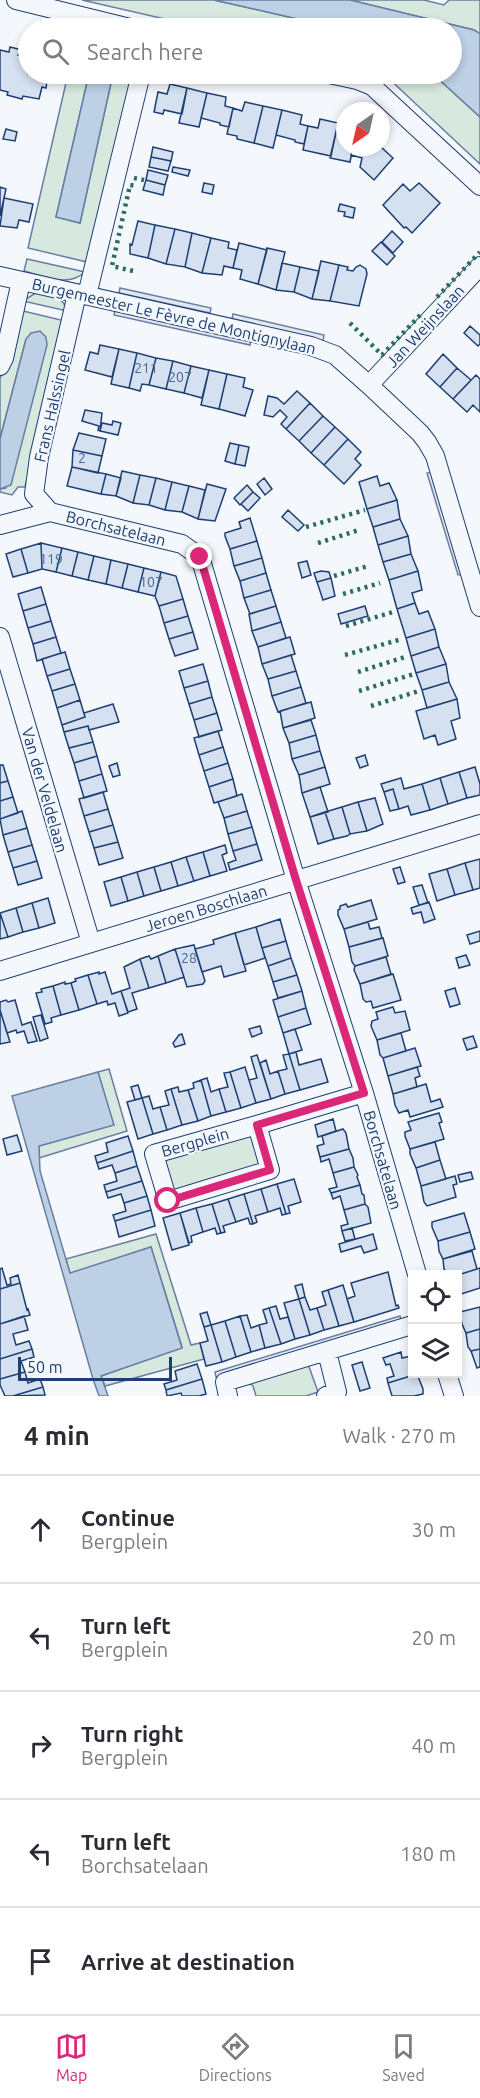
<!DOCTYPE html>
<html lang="en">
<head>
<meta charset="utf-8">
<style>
	:root { --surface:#fff; --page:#f7f7f7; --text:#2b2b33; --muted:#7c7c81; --line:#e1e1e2; --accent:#db2777 }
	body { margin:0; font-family:Ubuntu,sans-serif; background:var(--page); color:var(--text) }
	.controls { position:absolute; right:18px; bottom:18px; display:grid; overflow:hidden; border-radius:0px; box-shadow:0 3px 9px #0003 }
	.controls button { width:54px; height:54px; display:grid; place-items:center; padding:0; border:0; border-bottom:2px solid var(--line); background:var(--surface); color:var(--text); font:30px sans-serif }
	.compass { position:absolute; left:336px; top:102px; width:54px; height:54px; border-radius:50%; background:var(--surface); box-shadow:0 3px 9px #0003; rotate:214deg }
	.scale { position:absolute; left:18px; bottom:15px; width:154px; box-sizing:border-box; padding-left:6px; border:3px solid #1d3f73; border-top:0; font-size:16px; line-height:21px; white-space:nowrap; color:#1d3f73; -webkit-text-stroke:4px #f4f7fb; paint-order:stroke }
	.stop { position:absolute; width:18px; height:18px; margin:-14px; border:4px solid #db2777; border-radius:50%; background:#fff }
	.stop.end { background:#db2777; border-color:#fff; box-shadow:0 2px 6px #0008 }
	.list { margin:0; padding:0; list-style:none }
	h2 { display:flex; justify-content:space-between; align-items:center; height:78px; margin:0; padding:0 24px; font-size:26px }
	h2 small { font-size:20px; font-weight:400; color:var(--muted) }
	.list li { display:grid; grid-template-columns:39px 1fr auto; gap:18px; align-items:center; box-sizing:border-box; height:108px; padding:0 24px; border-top:2px solid var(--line) }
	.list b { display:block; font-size:22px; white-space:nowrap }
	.list p { margin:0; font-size:20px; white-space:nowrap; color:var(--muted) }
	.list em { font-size:20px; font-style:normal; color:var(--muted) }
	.icon { flex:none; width:33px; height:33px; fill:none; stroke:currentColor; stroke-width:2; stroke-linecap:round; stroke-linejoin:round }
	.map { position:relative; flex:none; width:480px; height:1396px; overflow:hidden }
	.search { position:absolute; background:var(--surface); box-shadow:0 3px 9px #0003; left:18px; right:18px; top:18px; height:66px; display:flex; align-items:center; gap:15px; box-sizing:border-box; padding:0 21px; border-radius:33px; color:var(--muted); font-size:22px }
	.sheet { height:618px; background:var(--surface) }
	nav { display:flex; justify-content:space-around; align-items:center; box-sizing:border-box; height:84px; border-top:2px solid var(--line); background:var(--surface); font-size:16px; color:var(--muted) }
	nav a { display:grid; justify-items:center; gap:3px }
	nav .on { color:var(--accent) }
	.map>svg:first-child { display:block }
</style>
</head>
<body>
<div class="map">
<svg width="480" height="1396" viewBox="0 0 480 1396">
	<rect width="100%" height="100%" fill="#f4f7fb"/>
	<path fill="#d7e8df" stroke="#687fa3" stroke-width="1.5" d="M82,0H214L337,28H204Z
		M350,0H424L444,5L449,0H480V34L474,30Z
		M68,74H89L56,217L80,223L113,74H132L87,262L28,248Z
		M384,74H433L480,117V164Z
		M27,259L85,272C68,288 44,276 24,271Z
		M37,292C51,295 63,295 67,311L23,301Z
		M19,310L65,321L25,487H18L12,495L0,492V489L6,488L26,339L0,439V378L6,369Z
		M109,1069L127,1131L39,1158V1146L113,1125L98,1072Z
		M252,1133L261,1167L174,1191L164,1157Z
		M156,1234L191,1345L200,1343L204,1359L105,1386L101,1376L182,1347L151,1247L70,1274L66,1259Z
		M307,1361L318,1392L306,1396H256L253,1386L246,1380Z"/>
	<path fill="#e3e8f0" stroke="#687fa3" stroke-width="1.5" d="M120,288L211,308L210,313L119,293Z
		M115,310L251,340L250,345L114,315Z
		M233,314L324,335L323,341L232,319Z
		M432,472L463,574L458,575L427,473Z
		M400,1316L401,1320L216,1377L215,1372Z"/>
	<path fill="#bed0e5" stroke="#687fa3" stroke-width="1.5" d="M214,0H350L474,30L480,34V117L433,74H452V28H337Z
		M89,74H113L80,223L56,217Z
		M40,331L46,337L47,345L11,485L0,489V439L26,339L31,333Z
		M98,1072L114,1125L39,1146L40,1171L70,1273L151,1247L182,1348L101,1376L108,1396H99L93,1379L12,1096Z"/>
	<path fill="#d5e0f0" stroke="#1d3f73" stroke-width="1.5" d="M10,47L22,50L18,55L28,57V74H48L46,88L42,87L39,99L23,96L22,99L7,95L8,92L0,90V50L9,52Z
		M170,84L187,88L182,114L164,110L163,114L154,112L158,92L167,94Z
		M187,88L207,93L199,127L179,123Z
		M207,93L226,97L225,106L233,108L229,127L220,125V123L201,118Z
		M245,102L263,106L254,143L237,139V136L227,134L233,108L242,111Z
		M263,106L282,110L273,148L254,143Z
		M282,110L302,115L300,124L308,126L304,144L295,142V140L276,135Z
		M320,119L338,123L331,156L303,150L308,126L318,128Z
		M338,123L345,124V147H353L350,162L330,158Z
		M6,129L17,132L15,141L3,139Z
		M153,147L173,152L171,161L151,157Z
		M353,147H381L393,158L374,180L360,167L362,158L351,155Z
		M151,157L171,161L168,171L149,167Z
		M173,167L190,170L188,176L172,172Z
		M148,170L168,175L165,185L146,180Z
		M146,180L165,185L163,195L143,190Z
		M204,183L214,185L212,194L202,192Z
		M419,183L440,203L412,233L406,227L404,228L383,205L403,184L410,191Z
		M0,187L6,189L0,216Z
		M4,198L33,204L29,222L19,220L17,228L0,226Z
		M340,204L355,208L353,218L344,216L345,212L338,211Z
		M138,221L155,225L148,258L130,254V244L132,245Z
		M155,225L175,229L166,264L148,258Z
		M175,229L192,233L185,267L166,264Z
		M392,231L403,242L393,253L382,242Z
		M192,233L211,238L202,273L185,267Z
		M211,238L229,242L228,248L237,250L233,268L224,266L222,275L202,273Z
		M381,242L395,256L387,265L372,251Z
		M239,243L267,250L258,284L240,279L242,270L233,268Z
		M267,248L285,252L276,290L258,284Z
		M321,261L339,265L330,301L312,299Z
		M282,263L300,267L294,292L276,290Z
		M339,265L348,267L347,270L353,271L356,267L360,265L366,269L367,274L359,306L330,301Z
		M300,267L319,271L312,299L294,292Z
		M470,326L480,335V344L478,346L464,333Z
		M100,345L119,349L112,377L85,370L90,352L98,354Z
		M119,349L137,353L129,388L111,384Z
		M137,353L156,358L149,385L142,384L140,391L129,388Z
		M443,354L457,368L440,387L426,374Z
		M156,358L173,361L166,389L149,385Z
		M173,361L191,366L184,393L166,389Z
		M191,366L209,370L202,398L184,393Z
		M457,368L471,380L453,399L440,387Z
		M209,370L227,374L219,409L201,405Z
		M227,374L245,378L243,387L253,390L245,416L219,409Z
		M476,375L480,379V412L473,405L467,412L453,399Z
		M297,391L310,403L286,429L281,424L287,417L280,410L273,417L264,415L268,396L277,398L284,404Z
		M310,403L323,416L299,441L286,429Z
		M85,410L102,413L100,431L98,430L99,426L82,421Z
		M323,416L335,427L311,453L299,441Z
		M113,421L121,423L118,435L100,431L102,423L112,425Z
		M335,427L348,439L324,465L311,453Z
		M79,433L106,439L102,456L73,450Z
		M348,439L361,452L355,459L361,465L344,484L324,465Z
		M230,443L239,445L235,464L225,461Z
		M239,445L249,447L245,466L235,464Z
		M73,450L102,456L98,473L72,467Z
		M72,467L106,474L101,494L67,486Z
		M122,471L140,475L133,503L116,496Z
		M106,474L121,478L116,496L101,494Z
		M140,475L156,478L149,505L133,503Z
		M377,476L380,486L389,483L397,500L367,509L359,482Z
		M156,478L172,482L165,510L149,505Z
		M264,478L272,489L265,495L257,484Z
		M172,482L189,486L182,512L165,510Z
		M207,484L226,489L215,521L198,519Z
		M247,485L253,492L240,505L234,498Z
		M189,486L205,490L198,519L182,512Z
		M253,492L260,498L248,511L241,504Z
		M397,500L400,519L373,527L367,509Z
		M288,510L304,525L298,531L282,517Z
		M250,518L257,541L230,549L225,536V533L241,528L239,522Z
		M400,519L408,536L378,545L373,527Z
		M408,536L411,554L383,562L378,545Z
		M257,541L262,558L234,566L230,549Z
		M41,543L42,569L28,573L21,549Z
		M41,543L62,548L56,572L42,569Z
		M62,548L78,552L72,576L56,572Z
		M21,549L28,573L13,577L6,554Z
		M78,552L94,556L88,580L72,576Z
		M411,554L418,571L389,580L383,562Z
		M94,556L111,560L106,584L88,580Z
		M262,558L266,573L240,581L234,566Z
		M111,560L128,564L122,588L106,584Z
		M307,561L311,575L302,578L298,563Z
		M128,564L144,568L138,592L122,588Z
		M144,568L161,572L155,596L138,592Z
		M321,571L329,572L331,578L317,582L314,573Z
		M418,571L422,590L412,593L415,603L397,609L389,580Z
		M161,572L176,576L183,599L159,606L155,596Z
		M266,573L271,590L244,598L240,581Z
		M331,578L335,596L323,600L317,582Z
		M41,587L46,604L23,611L18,594Z
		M271,590L276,606L250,614L244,598Z
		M183,599L188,616L164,623L159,606Z
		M415,603L419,614L428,611L435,629L406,638L397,609Z
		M46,604L51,621L28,628L23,611Z
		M276,606L281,622L252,631L249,614Z
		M365,606L368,616L341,624L338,614Z
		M188,616L193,632L169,639L164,623Z
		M51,621L56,637L33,644L28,628Z
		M281,622L286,638L258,647L252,631Z
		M435,629L439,647L411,656L406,638Z
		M193,632L198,649L175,656L169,639Z
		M56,637L61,653L37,661L33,644Z
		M290,637L295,654L262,664L258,647Z
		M439,647L446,664L416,673L411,656Z
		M65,652L70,669L47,676L42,659Z
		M291,655L296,671L268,679L262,664Z
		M203,664L208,681L184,688L179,671Z
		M446,664L449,682L422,690L416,673Z
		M70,669L75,684L52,691L47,676Z
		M296,671L301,687L272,696L268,679Z
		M208,681L212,697L189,704L184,688Z
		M449,682L457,699L427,708L422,690Z
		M75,684L80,700L57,708L52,691Z
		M301,687L306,703L278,712L272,696Z
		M212,697L217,713L194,720L189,704Z
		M457,699L460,718L451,721L456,739L438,745L435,735L424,739L416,711Z
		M80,700L85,717L62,725L57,708Z
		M311,702L315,718L283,728L280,711Z
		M113,704L119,722L89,730L88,726L64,732L62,725L85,717L84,713Z
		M217,713L222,730L199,737L194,720Z
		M311,720L316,735L289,743L283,728Z
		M88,726L93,742L69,748L64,732Z
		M218,731L223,747L199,755L194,738Z
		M316,735L320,751L292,759L289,743Z
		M93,742L97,756L74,763L69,748Z
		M223,747L228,763L204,771L199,755Z
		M320,751L325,767L299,775L292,759Z
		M365,755L368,765L360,768L356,758Z
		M97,756L102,774L79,781L74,763Z
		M117,763L120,775L113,777L109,766Z
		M228,763L233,779L209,787L204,771Z
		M0,765H3L8,781L0,783Z
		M325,767L330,784L302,793L299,775Z
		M475,767L480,784V795L467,798L459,772Z
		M459,772L467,798L448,804L440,778Z
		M102,774L107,791L84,798L79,781Z
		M401,778L404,789L422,784L430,810L411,815L408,806L399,809L393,789L384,792L381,784Z
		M440,778L448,804L430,810L422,784Z
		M233,779L237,796L214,803L209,787Z
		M8,781L13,797L0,801V783Z
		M320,787L328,812L310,817L302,793Z
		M393,789L399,809L390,811L384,792Z
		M103,792L108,809L84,816L79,799Z
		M242,794L247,811L224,818L218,802Z
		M13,797L18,813L0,819V801Z
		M375,798L383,824L367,831L358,802Z
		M358,802L367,831L350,834L342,807Z
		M342,807L350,834L347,836L334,839L325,812Z
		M108,809L113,825L89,832L84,816Z
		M22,811L27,828L3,835L0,819Z
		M247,811L252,827L228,834L224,818Z
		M325,812L334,839L318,844L310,817Z
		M113,825L118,842L94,848L89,832Z
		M252,827L257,844L233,851L228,834Z
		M27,828L32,845L8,852L3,835Z
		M118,842L123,858L99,865L94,848Z
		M257,844L262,860L230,870L228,863L236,860L233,851Z
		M32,845L37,861L13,868L8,852Z
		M225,845L227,853L222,855L227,871L210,876L203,852Z
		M203,852L210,876L194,881L186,857Z
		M186,857L194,881L178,886L171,862Z
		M480,859V888L473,890L465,863Z
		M37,861L42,878L18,885L13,868Z
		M171,862L178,886L161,891L154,867Z
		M465,863L473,890L455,895L447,869Z
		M154,867L161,891L144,896L137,872Z
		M400,867L405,882L398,884L393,869Z
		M447,869L455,895L437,901L429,874Z
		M137,872L144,896L128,901L121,877Z
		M121,877L128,901L111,906L104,882Z
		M422,885L428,903L419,905L413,887Z
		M48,898L55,923L39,928L32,903Z
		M371,900L377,919L344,929L338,915V910L340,909V906L346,904L348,907Z
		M429,902L435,919L424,923L421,912L413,914L411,908Z
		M32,903L39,928L23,932L16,908Z
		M16,908L23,932L8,937L0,913Z
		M0,913L8,937L0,939Z
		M280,919L286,941L262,948L256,927Z
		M368,922L370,929L379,927L382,938L349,947L344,929Z
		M256,927L265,958L244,965L235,933Z
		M480,931V941L470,944L467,935Z
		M235,933L246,971L224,977L221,966L202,972L195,949L214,944L213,940Z
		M383,938L388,956L355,966L352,962L349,947Z
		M286,941L291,958L268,966L262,948Z
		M194,945L205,981L203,984L187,987L175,949Z
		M175,949L184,977L166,983L158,956Z
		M466,955L470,965L459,968L456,958Z
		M149,956L151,959L158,956L166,983L149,988L140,959Z
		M386,957L391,974L360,984L354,970L355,966Z
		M291,958L297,975L273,982L268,966Z
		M140,959L149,988L132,993L137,1009L128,1012L121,991L130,988L124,967Z
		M99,972V974L105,972L112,994L121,991L128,1013L119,1016L115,1003L108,1005L107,1001L97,1004L88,975Z
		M393,974L401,1000L373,1008L371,1001L366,1002L363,999L360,984Z
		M88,975L97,1004L79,1010L71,983L76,981L75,979Z
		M297,975L302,991L278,998L273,982Z
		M65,982V984L71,983L79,1010L61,1015L53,986Z
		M53,986L61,1015L51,1018L52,1022L45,1024L36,993L42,992L41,989Z
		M455,988L460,1004L450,1007L445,991Z
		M302,991L306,1008L278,1017L273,1000Z
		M6,1000L8,1002L15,1000L22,1025L31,1022L37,1041L28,1043L24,1031L17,1033L16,1030L7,1033L0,1010V1002Z
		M393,1007L395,1013L405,1011L410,1030L377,1040L371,1026L372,1021L378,1019L376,1012Z
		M306,1008L311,1024L283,1033L278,1017Z
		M0,1010L10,1042L0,1044Z
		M41,1015L48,1038L40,1041L33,1017Z
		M260,1026L262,1033L252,1037L249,1029Z
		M295,1029L302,1050L289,1054L283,1033Z
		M401,1033L406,1051L383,1058L380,1055L377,1040Z
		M182,1034L185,1044L175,1047L173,1043L179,1035Z
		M473,1036L477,1047L467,1050L463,1039Z
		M415,1048L421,1066L388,1076L383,1058Z
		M296,1052L299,1065L321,1059L328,1082L300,1090L289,1054Z
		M289,1054L300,1090L285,1094L278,1071L287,1069L283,1055Z
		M257,1055L271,1099L256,1103L249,1080L257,1078L251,1057Z
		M266,1060L270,1074L278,1071L285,1094L271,1099L260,1063Z
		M245,1067L256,1103L241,1108L230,1072Z
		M417,1067L420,1076L415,1078L417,1087L393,1094L388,1076Z
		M230,1072L241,1108L226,1112L219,1089L228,1087L224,1073Z
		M207,1078L211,1092L219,1089L226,1112L211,1116L201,1080Z
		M201,1080L211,1116L198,1121L188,1090L194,1088L193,1083Z
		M426,1084L431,1102L440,1099L443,1107L410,1117L408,1110L399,1113L395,1105L393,1094Z
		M138,1085L142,1098L135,1100L131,1087Z
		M178,1087L179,1092L188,1090L198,1121L182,1125L171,1089Z
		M171,1089L182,1125L167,1130L160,1107L169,1105L165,1091Z
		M149,1096L153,1109L160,1107L167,1130L153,1134L142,1098Z
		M142,1098L153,1134L138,1139L127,1102Z
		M439,1113L442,1122L439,1123L444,1139L410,1149L405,1136V1132L411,1130L408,1122Z
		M333,1119L336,1131L318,1137L315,1125Z
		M343,1129L346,1133L349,1149L320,1157L317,1146L324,1144L322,1136Z
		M17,1135L22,1151L7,1155L3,1139Z
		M128,1136L133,1151L97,1163L95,1156L108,1152L106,1143Z
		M435,1142L440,1160L416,1168L410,1154V1149Z
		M349,1149L353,1158L354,1167L333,1173L329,1159L321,1162L320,1157Z
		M133,1151L137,1166L115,1173L112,1165L99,1169L97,1163Z
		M440,1160L446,1179L421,1186L416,1168Z
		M137,1166L142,1181L106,1192L104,1185L117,1181L115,1173Z
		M354,1167L358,1175L357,1177L360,1185L331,1193L329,1189L337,1187L333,1173Z
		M471,1172L473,1179L460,1182L458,1175Z
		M455,1176L457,1184L453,1185L456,1197L427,1206L424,1202L421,1186Z
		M294,1179L301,1202L288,1206L290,1213L286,1214L277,1184Z
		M142,1181L147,1196L124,1203L121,1194L108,1198L106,1192Z
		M277,1184L286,1214L282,1215L280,1208L268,1212L261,1189Z
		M360,1185L362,1194L364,1195L365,1204L344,1210L340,1196L333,1199L331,1193Z
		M261,1189L268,1212L255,1216L257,1222L253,1224L244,1194Z
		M244,1194L253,1224H250L248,1218L236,1222L228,1199Z
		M147,1196L151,1210L115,1221L113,1215L126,1211L124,1203Z
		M228,1199L236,1222L223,1226L225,1232L221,1233L212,1204Z
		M212,1204L221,1233L217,1234L215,1228L203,1232L196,1208Z
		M365,1204L368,1207L371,1223L342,1231L341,1226L348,1224L344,1210Z
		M196,1208L203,1232L191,1236L192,1242L189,1243L180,1213Z
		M151,1210L155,1226L119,1237L115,1221Z
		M180,1213L189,1245L172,1250L163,1218Z
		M464,1213L470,1232L438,1241L432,1227V1222Z
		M352,1228L355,1239L345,1241L342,1231Z
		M470,1232L475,1249L443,1259L439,1251L438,1241Z
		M373,1234L377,1249L364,1253L361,1246L341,1252L339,1244Z
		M472,1251L477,1269L458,1275L448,1274L444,1269L443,1259Z
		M2,1268L7,1285L11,1284L10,1278L18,1275L20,1283L0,1289V1269Z
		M480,1268V1288L458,1295V1275Z
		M388,1272L396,1306L398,1305L399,1308L354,1322L347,1299L355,1296L351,1283Z
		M20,1283L27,1310L28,1309L30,1315L0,1324V1289Z
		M302,1284L305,1297L299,1299L295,1286Z
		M343,1285L354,1322L339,1326L328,1290Z
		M328,1290L339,1326L324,1330L317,1308L326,1305L322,1292Z
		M305,1297L310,1310L317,1308L324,1330L310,1335L299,1299Z
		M299,1299L310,1335L295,1339L284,1303Z
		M276,1306L280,1319L288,1317L295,1339L281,1344L269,1308Z
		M480,1307V1329L466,1333L462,1324L460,1312Z
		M269,1308L281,1344L265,1348L259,1325L267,1323L263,1310Z
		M207,1312L211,1325L204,1327L200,1314Z
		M247,1315L251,1328L259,1325L265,1348L251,1352L240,1316Z
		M24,1316L28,1330L13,1334L16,1345L29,1341L32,1349L0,1359V1324Z
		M240,1316L251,1352L236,1357L225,1321Z
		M225,1321L236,1357L222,1362L211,1325Z
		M211,1325L222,1362L206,1366L200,1343L208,1341L204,1327Z
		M480,1329V1349L471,1351L468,1347L466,1333Z
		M32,1349L34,1357L21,1361L25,1372L0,1379V1359Z
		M480,1349V1367L477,1368L471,1351Z
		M401,1352L402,1358L411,1356L412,1374H417L388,1383L387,1378L394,1376L390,1364L386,1365L383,1358Z
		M362,1362L370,1388L360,1391L352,1365Z
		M197,1364L202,1379L166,1390L164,1384L177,1380L175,1371Z
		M25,1372L28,1383L40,1379L43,1387L13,1396H5L0,1385V1379Z
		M417,1374L423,1389V1394L414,1396H392L388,1383Z
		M202,1379L206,1394L199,1396H182L181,1393L167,1396L166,1390Z
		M43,1387L45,1395L13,1396Z"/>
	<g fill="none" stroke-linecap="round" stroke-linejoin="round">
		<g stroke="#1d3f73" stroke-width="20">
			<path id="street" d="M16,0L130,28
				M329,74L357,80L372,86L480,186
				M0,276L311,346L335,355L369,385L420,433L427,442L435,456L480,607
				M87,295L141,74
				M0,366L4,358L21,281
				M369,385L480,266
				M50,512L34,494L39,457L77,294
				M0,525L50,512L182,544L200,557L296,880L364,1093L417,1274
				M0,637L91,943
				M0,971L480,824
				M257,1125L270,1170L168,1201L154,1154L257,1125L364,1093
				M447,1374L454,1396
				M228,1396L225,1382L412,1325
				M326,1396L337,1392L327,1352"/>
		</g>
		<use href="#street" stroke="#f4f7fb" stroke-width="18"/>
		<path stroke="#2c6c60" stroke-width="4.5" stroke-dasharray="3 4.5" stroke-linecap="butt" d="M134,178L144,180
			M133,271L112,266L130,185L136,186
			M437,297L480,252
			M350,323L382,355L423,312
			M306,527L365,510
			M318,543L359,530
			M334,576L368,566
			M343,594L380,583
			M346,626L393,612
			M345,655L402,639
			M358,672L408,656
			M359,691L414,674
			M371,706L419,691"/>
	</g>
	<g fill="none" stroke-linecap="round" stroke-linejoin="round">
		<path stroke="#db2777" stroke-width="8" d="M168,1201L270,1170L257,1125L364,1093L296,880L200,557"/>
	</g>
	<g text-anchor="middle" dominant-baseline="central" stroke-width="4.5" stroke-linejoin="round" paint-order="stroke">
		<g font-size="14" fill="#4b6792">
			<text x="146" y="368">211</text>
			<text x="180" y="377">207</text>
			<text x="82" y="458">2</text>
			<text x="51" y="559">119</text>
			<text x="151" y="582">107</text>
			<text x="189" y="958">28</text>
		</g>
		<g font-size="16" fill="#1d3f73" stroke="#f4f7fb">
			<text transform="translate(174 316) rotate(13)">Burgemeester Le Fèvre de Montignylaan</text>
			<text transform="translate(425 326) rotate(-47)">Jan Weijnslaan</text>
			<text transform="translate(52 406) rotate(-77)">Frans Halssingel</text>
			<text transform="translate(116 528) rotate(14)">Borchsatelaan</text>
			<text transform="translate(45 790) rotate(74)">Van der Veldelaan</text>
			<text transform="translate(206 908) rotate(-17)">Jeroen Boschlaan</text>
			<text transform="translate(195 1142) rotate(-16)">Bergplein</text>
			<text transform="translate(383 1160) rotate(74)">Borchsatelaan</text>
		</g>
	</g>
</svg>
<div class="controls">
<button><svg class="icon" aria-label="locate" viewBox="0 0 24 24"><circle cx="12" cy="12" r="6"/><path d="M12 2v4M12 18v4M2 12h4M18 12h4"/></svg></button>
<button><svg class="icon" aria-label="layers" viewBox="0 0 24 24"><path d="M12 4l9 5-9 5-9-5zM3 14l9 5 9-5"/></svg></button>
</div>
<svg class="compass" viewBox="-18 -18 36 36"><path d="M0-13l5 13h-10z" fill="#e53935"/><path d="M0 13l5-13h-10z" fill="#7c7c81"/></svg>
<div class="scale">50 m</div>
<div class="stop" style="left:168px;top:1201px"></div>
<div class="stop end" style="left:200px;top:557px"></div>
<div class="search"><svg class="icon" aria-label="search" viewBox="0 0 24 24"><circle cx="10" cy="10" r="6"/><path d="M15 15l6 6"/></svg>Search here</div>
</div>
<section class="sheet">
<h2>4 min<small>Walk · 270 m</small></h2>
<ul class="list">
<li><svg class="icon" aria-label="ahead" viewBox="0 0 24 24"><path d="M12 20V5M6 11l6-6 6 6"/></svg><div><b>Continue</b><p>Bergplein</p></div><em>30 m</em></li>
<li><svg class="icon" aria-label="left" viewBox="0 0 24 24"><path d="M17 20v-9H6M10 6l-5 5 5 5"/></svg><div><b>Turn left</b><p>Bergplein</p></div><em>20 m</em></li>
<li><svg class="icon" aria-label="right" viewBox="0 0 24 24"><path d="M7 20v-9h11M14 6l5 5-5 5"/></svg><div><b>Turn right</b><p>Bergplein</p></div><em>40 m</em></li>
<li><svg class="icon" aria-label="left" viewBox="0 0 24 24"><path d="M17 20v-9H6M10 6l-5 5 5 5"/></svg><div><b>Turn left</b><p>Borchsatelaan</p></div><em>180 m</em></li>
<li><svg class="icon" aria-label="arrive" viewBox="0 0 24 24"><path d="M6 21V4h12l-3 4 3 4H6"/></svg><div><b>Arrive at destination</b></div></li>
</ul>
</section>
<nav>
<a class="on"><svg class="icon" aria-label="map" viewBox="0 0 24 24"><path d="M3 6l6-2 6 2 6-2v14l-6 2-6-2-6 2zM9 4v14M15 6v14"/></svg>Map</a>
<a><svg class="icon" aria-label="directions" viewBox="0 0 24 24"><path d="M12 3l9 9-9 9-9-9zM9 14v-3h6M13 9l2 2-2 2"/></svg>Directions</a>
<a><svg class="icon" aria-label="saved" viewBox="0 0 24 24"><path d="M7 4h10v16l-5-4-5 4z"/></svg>Saved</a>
</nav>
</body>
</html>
